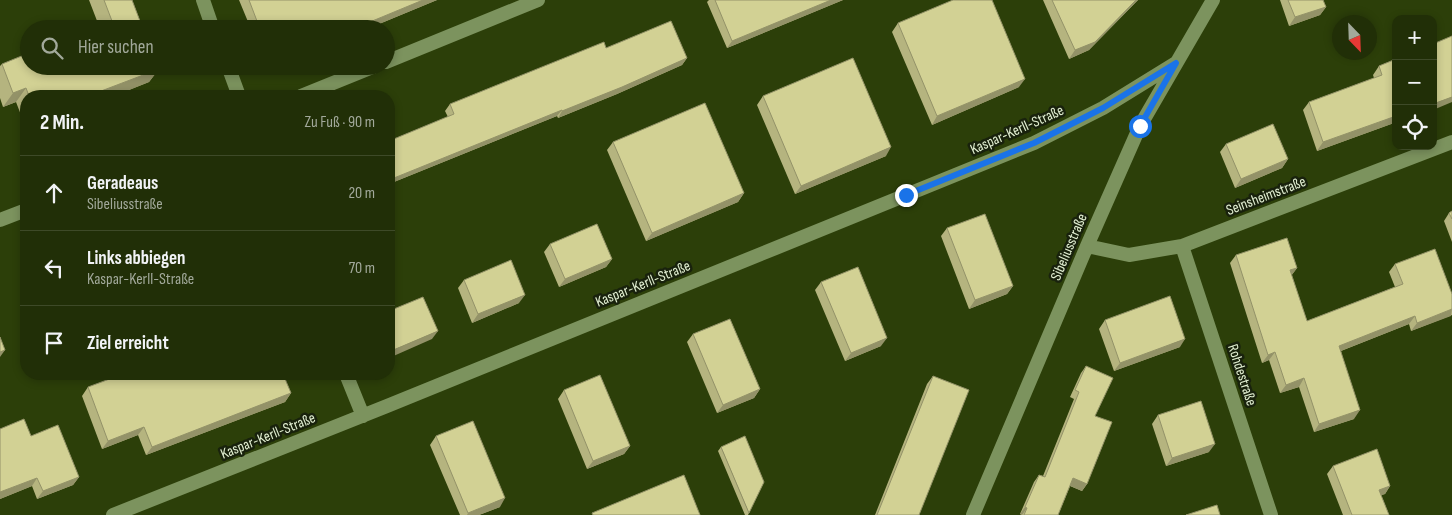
<!DOCTYPE html>
<html lang="de">
<head>
<meta charset="utf-8">
<style>
	:root { --surface:#212f07; --page:#2d3b15; --text:#f1f3f6; --muted:#a2a99b; --line:#3e4a28 }
	body { margin:0; font-family:"Sofia Sans Condensed",sans-serif; background:var(--page); color:var(--text) }
	.controls { position:absolute; right:15px; top:15px; display:grid; overflow:hidden; border-radius:10px; box-shadow:0 2px 8px #0003 }
	.controls button { width:45px; height:45px; display:grid; place-items:center; padding:0; border:0; border-bottom:1px solid var(--line); background:var(--surface); color:var(--text); font:25px sans-serif }
	.compass { position:absolute; left:1332px; top:15px; width:45px; height:45px; border-radius:50%; background:var(--surface); box-shadow:0 2px 8px #0003; rotate:157deg }
	.stop { position:absolute; width:15px; height:15px; margin:-11px; border:4px solid #1a73e8; border-radius:50%; background:#fff }
	.stop.end { background:#1a73e8; border-color:#fff; box-shadow:0 1px 5px #0008 }
	.list { margin:0; padding:0; list-style:none }
	h2 { display:flex; justify-content:space-between; align-items:center; height:65px; margin:0; padding:0 20px; font-size:21px }
	h2 small { font-size:16px; font-weight:400; color:var(--muted) }
	.list li { display:grid; grid-template-columns:32px 1fr auto; gap:15px; align-items:center; box-sizing:border-box; height:75px; padding:0 20px; border-top:1px solid var(--line) }
	.list b { display:block; font-size:19px; white-space:nowrap }
	.list p { margin:0; font-size:16px; white-space:nowrap; color:var(--muted) }
	.list em { font-size:16px; font-style:normal; color:var(--muted) }
	.icon { flex:none; width:28px; height:28px; fill:none; stroke:currentColor; stroke-width:2; stroke-linecap:round; stroke-linejoin:round }
	.map { position:relative; flex:none; width:1452px; height:515px; overflow:hidden }
	.search { position:absolute; background:var(--surface); box-shadow:0 2px 8px #0003; left:20px; top:20px; width:375px; height:55px; display:flex; align-items:center; gap:12px; box-sizing:border-box; padding:0 18px; border-radius:28px; color:var(--muted); font-size:19px }
	.panel { position:absolute; background:var(--surface); box-shadow:0 2px 8px #0003; left:20px; top:90px; width:375px; height:290px; border-radius:20px }
	.map>svg:first-child { display:block }
</style>
</head>
<body>
<div class="map">
<svg width="1452" height="515" viewBox="0 0 1452 515">
	<rect width="100%" height="100%" fill="#2c3f09"/>
	<g fill="none" stroke-linecap="round" stroke-linejoin="round">
		<path stroke="#7c935e" stroke-width="14" d="M203,0L213,29
			M386,62L538,0
			M228,66L239,96
			M301,96L375,66
			M0,220L26,210
			M1087,246L1129,255L1182,246L1452,142
			M1182,246L1271,515
			M346,374L363,416
			M113,515L387,406L1034,143L1103,108L1176,63
			M973,515L1087,246L1140,126L1213,0"/>
	</g>
	<path fill="#b5b47f" d="M89,0H132L143,29L99,26Z
		M239,0H437L367,29H251Z
		M709,0H843L727,48L707,2Z
		M1043,0H1138L1089,50L1069,59Z
		M1280,0H1323L1326,7L1320,15L1289,26Z
		M898,23L1019,87L932,125L892,32Z
		M687,58L682,65L617,94L558,118L557,116L389,184V141L448,117L445,111L450,104Z
		M1396,59V125H1395L1394,123L1317,151L1303,110L1309,102L1374,78L1373,75L1379,66Z
		M2,64L159,69L149,82L114,96H26V128L16,102L3,107L0,98V66Z
		M763,96L886,156L795,194L757,105Z
		M613,142L744,193L738,202L646,241L607,150Z
		M1226,144L1288,159L1282,168L1235,188L1220,152Z
		M1452,211V242L1444,221L1449,213Z
		M947,228L1013,286L1007,294L969,309L941,236Z
		M550,244L612,259L606,267L559,287L544,252Z
		M1236,255L1297,268L1291,276L1307,321L1395,287L1389,272L1395,264L1452,294V315L1411,331L1409,324L1341,351L1354,419L1314,432L1299,387L1280,393L1269,360L1262,363L1230,263Z
		M464,280L519,303L472,323L458,288Z
		M821,282L881,346L845,361L815,290Z
		M1105,320L1180,347L1114,371L1099,329Z
		M693,334L760,389L754,398L717,413L687,342Z
		M1086,366L1095,416L1087,484L1082,491L1070,486L1058,515H1022L1020,514L1034,482L1039,475L1043,476L1074,399L1070,397L1081,373Z
		M933,376L919,515H875L927,384Z
		M88,387L291,393L285,402L146,455L138,435L102,449L82,396Z
		M564,390L630,446L624,454L587,469L558,399Z
		M1158,415L1209,452L1166,466L1152,424Z
		M0,429L31,436L79,477L73,485L37,499L32,486L0,499Z
		M436,436L500,507L479,515H460L430,445Z
		M721,447L749,513L748,515H745L718,451Z
		M1333,466L1390,486L1385,494L1381,495L1389,515H1343L1327,474Z"/>
	<path fill="#939268" d="M423,0H437L367,29H353Z
		M831,0H843L727,48L732,41Z
		M1136,0H1138L1089,50L1069,59L1075,50Z
		M1326,7L1320,15L1289,26L1295,17Z
		M687,58L682,65L617,94L558,118L562,111Z
		M159,69L149,82L114,96H88Z
		M1025,79L1019,87L932,125L937,116Z
		M26,88L16,102L3,107L13,93Z
		M1452,97V102L1433,110V104Z
		M562,110L557,116L389,184V180Z
		M1396,116V120L1394,123L1317,151L1323,142Z
		M891,147L886,156L795,194L801,186Z
		M1288,159L1282,168L1235,188L1241,179Z
		M744,193L738,202L646,241L652,233Z
		M612,259L606,267L559,287L565,279Z
		M1297,268L1291,276L1290,270Z
		M1013,286L1007,294L969,309L975,300Z
		M525,295L519,303L472,323L478,314Z
		M1452,309L1451,316L1411,331L1417,323Z
		M1415,316L1409,324L1333,354L1339,346Z
		M438,331L432,339L389,358V354L391,351Z
		M887,338L881,346L845,361L851,353Z
		M1185,339L1180,347L1114,371L1120,363Z
		M5,350L0,357V352Z
		M1275,352L1269,360L1262,363L1268,355Z
		M1304,378L1299,387L1280,393L1286,385Z
		M760,389L754,398L717,413L723,405Z
		M291,393L285,402L146,455L152,447Z
		M1360,410L1354,419L1314,432L1319,424Z
		M144,427L138,435L102,449L108,441Z
		M1215,444L1209,452L1166,466L1172,458Z
		M630,446L624,454L587,469L593,461Z
		M79,477L73,485L37,499L43,491Z
		M37,478L32,486L0,499V492Z
		M1073,478L1087,484L1082,491L1068,485Z
		M1390,486L1385,494L1373,498L1379,490Z
		M505,498L500,507L479,515H467L468,513Z
		M1025,507L1027,508L1022,515L1020,514Z"/>
	<path fill="#d2d194" stroke="#939268" d="M104,0H132L143,29H91L112,21Z
		M249,0H423L353,29H260Z
		M715,0H831L732,41Z
		M953,0H992L1025,79L937,116L898,23Z
		M1052,0H1136L1095,42L1075,50Z
		M1288,0H1323L1326,7L1295,17Z
		M671,21L687,58L622,87L562,111V110L389,180V141L454,114L450,104L604,42L606,48Z
		M1452,36V97L1433,104V44Z
		M29,53V66H158L159,69L88,96H29L26,88L13,93L2,64Z
		M853,58L891,147L801,186L763,96Z
		M1396,59V116L1323,142L1309,102L1382,75L1379,66Z
		M705,103L744,193L652,233L613,142Z
		M1273,124L1288,159L1241,179L1226,144Z
		M1452,211V219L1449,213Z
		M985,214L1013,286L975,300L947,228Z
		M597,224L612,259L565,279L550,244Z
		M1287,238L1297,268L1290,270L1307,321L1403,284L1395,264L1435,249L1452,294V309L1417,323L1415,316L1339,346L1360,410L1319,424L1304,378L1286,385L1275,352L1268,355L1236,255Z
		M511,260L525,295L478,314L464,280Z
		M858,267L887,338L851,353L821,282Z
		M1170,296L1185,339L1120,363L1105,320Z
		M423,297L438,331L391,351L389,346V311Z
		M730,319L760,389L723,405L693,334Z
		M0,337L5,350L0,352Z
		M1086,366L1113,378L1095,416L1112,422L1087,484L1073,478L1058,515H1024L1027,508L1025,507L1039,475L1045,477L1079,392L1075,390Z
		M123,374H283L291,393L152,447L144,427L108,441L88,387Z
		M600,375L630,446L593,461L564,390Z
		M933,376L969,390L919,515H877Z
		M1201,401L1215,444L1172,458L1158,415Z
		M24,419L31,436L58,425L79,477L43,491L37,478L0,492V429Z
		M473,421L505,498L468,513L436,436Z
		M745,436L764,482L749,513L721,447Z
		M1377,449L1390,486L1379,490L1389,515H1352L1333,466Z
		M684,475L700,515H593L592,513Z
		M1217,505L1220,515H1186Z"/>
	<g fill="none" stroke-linecap="round" stroke-linejoin="round">
		<path stroke="#1a73e8" stroke-width="6" d="M906,195L1034,143L1103,108L1176,63L1140,126"/>
	</g>
	<g text-anchor="middle" dominant-baseline="central" stroke-width="5" stroke-linejoin="round" paint-order="stroke">
		<g font-size="15" fill="#e2efd2" stroke="#19220d">
			<text transform="translate(1017 130) rotate(-24)">Kaspar-Kerll-Straße</text>
			<text transform="translate(1266 196) rotate(-21)">Seinsheimstraße</text>
			<text transform="translate(1069 247) rotate(-67)">Sibeliusstraße</text>
			<text transform="translate(643 284) rotate(-22)">Kaspar-Kerll-Straße</text>
			<text transform="translate(1242 375) rotate(72)">Rohdestraße</text>
			<text transform="translate(268 436) rotate(-22)">Kaspar-Kerll-Straße</text>
		</g>
	</g>
</svg>
<div class="controls">
<button>+</button>
<button>−</button>
<button><svg class="icon" aria-label="locate" viewBox="0 0 24 24"><circle cx="12" cy="12" r="6"/><path d="M12 2v4M12 18v4M2 12h4M18 12h4"/></svg></button>
</div>
<svg class="compass" viewBox="-18 -18 36 36"><path d="M0-13l5 13h-10z" fill="#e53935"/><path d="M0 13l5-13h-10z" fill="#a2a99b"/></svg>
<div class="stop" style="left:1140px;top:126px"></div>
<div class="stop end" style="left:906px;top:195px"></div>
<div class="search"><svg class="icon" aria-label="search" viewBox="0 0 24 24"><circle cx="10" cy="10" r="6"/><path d="M15 15l6 6"/></svg>Hier suchen</div>
<section class="panel">
<h2>2 Min.<small>Zu Fuß · 90 m</small></h2>
<ul class="list">
<li><svg class="icon" aria-label="ahead" viewBox="0 0 24 24"><path d="M12 20V5M6 11l6-6 6 6"/></svg><div><b>Geradeaus</b><p>Sibeliusstraße</p></div><em>20 m</em></li>
<li><svg class="icon" aria-label="left" viewBox="0 0 24 24"><path d="M17 20v-9H6M10 6l-5 5 5 5"/></svg><div><b>Links abbiegen</b><p>Kaspar-Kerll-Straße</p></div><em>70 m</em></li>
<li><svg class="icon" aria-label="arrive" viewBox="0 0 24 24"><path d="M6 21V4h12l-3 4 3 4H6"/></svg><div><b>Ziel erreicht</b></div></li>
</ul>
</section>
</div>
</body>
</html>
